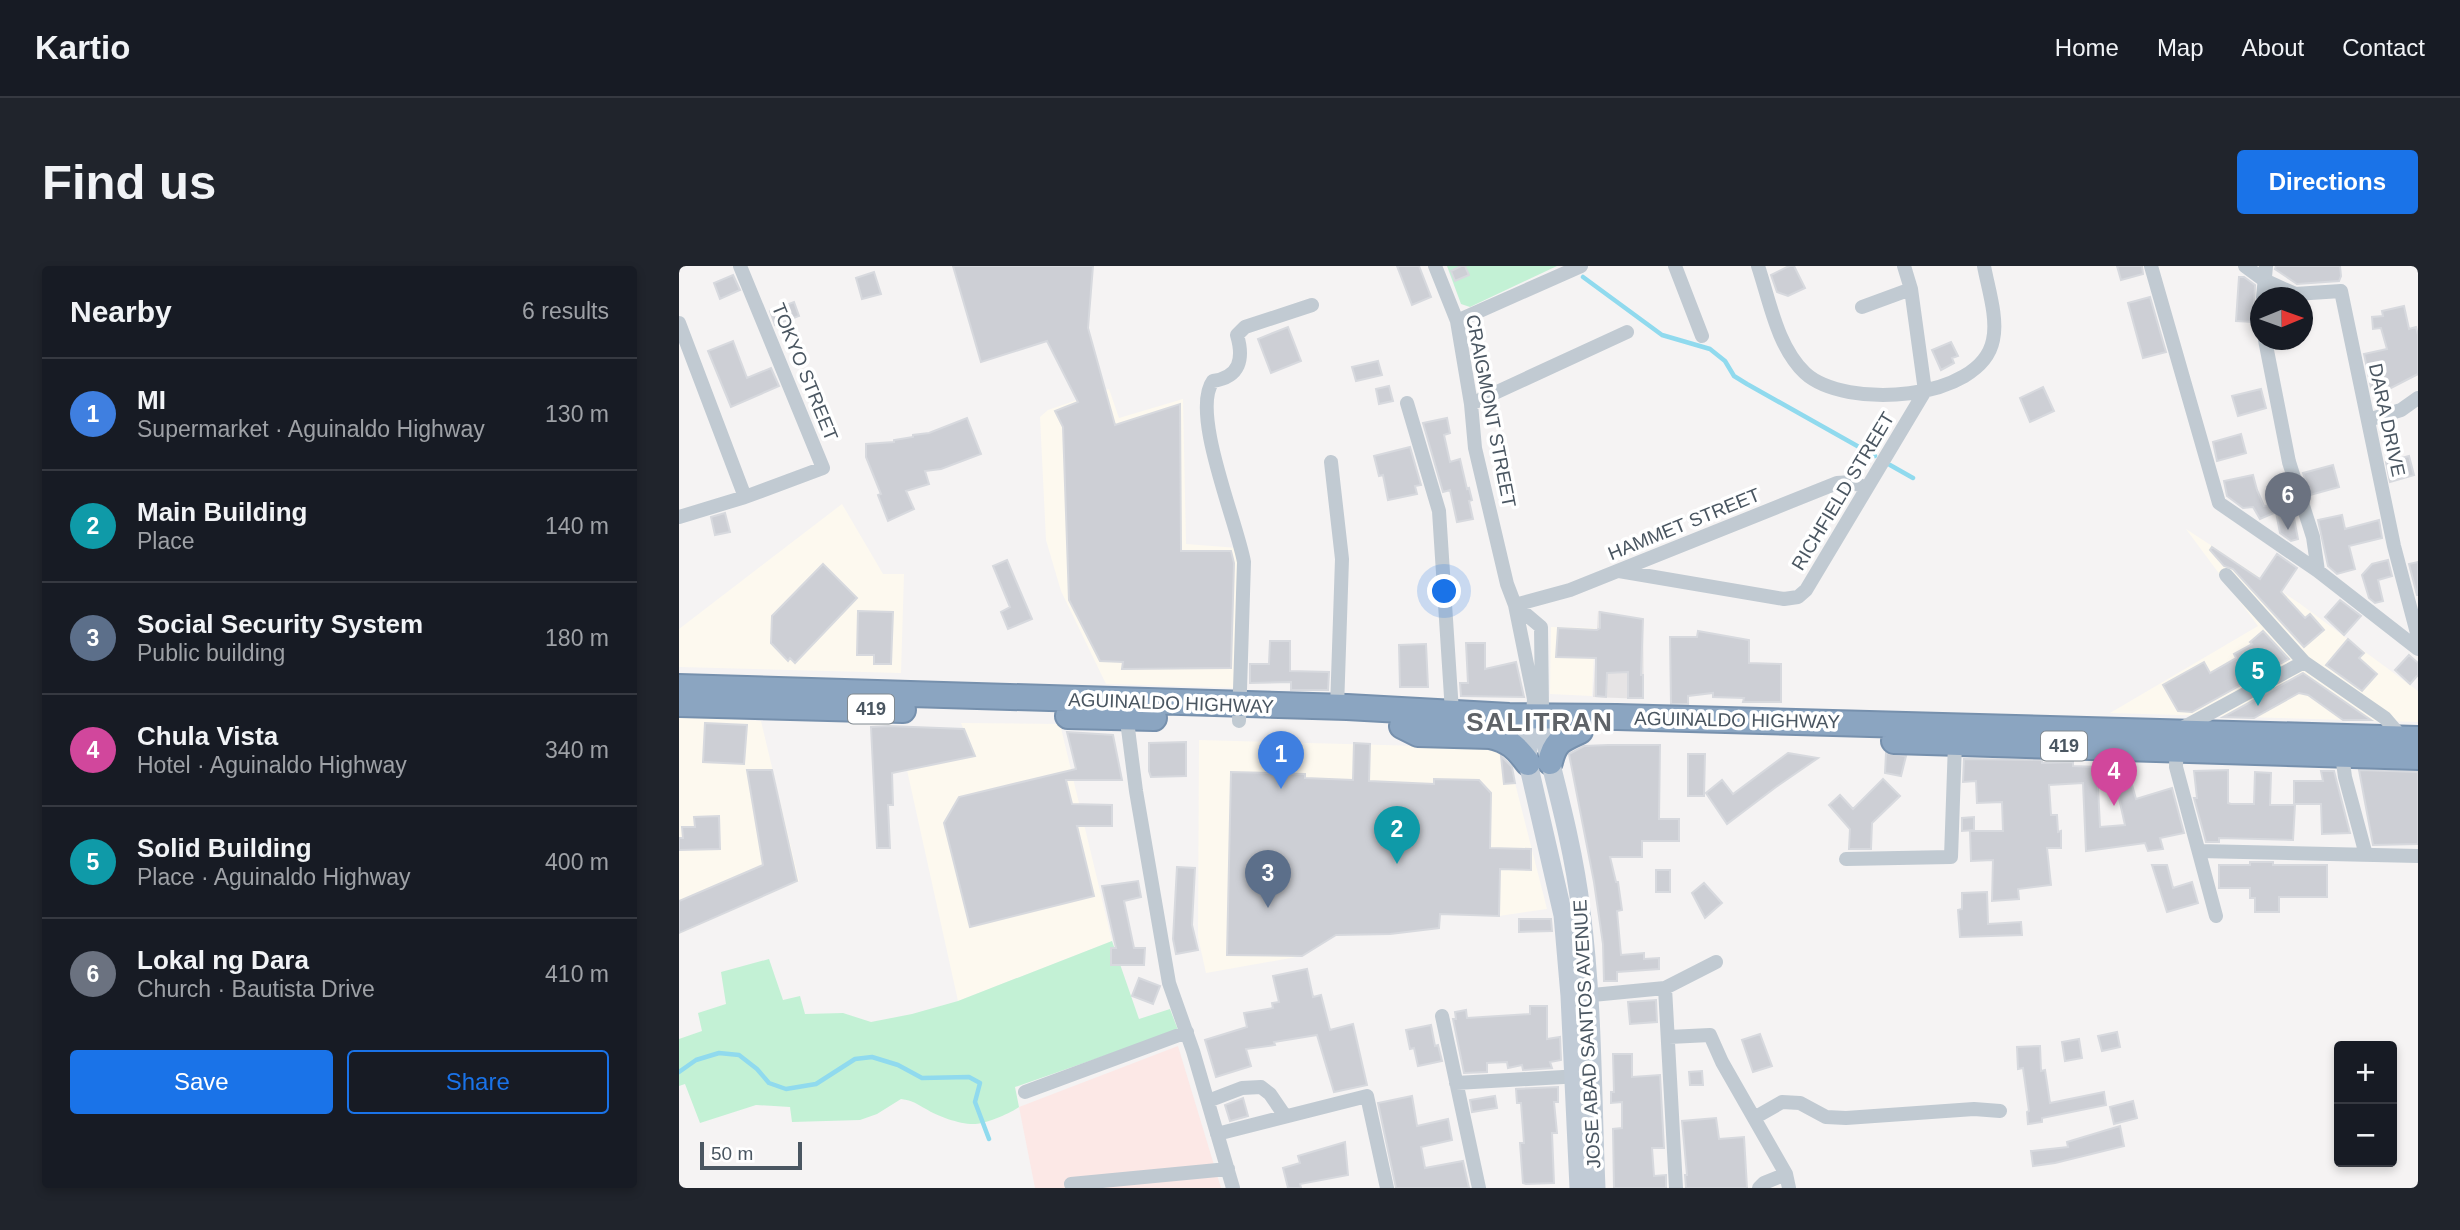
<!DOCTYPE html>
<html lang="en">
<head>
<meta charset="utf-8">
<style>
	:root { --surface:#171b24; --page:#20242c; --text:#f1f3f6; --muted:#9ea1a6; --line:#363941; --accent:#1a73e8 }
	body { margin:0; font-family:Helvetica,sans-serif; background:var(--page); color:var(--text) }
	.controls { position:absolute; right:21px; bottom:21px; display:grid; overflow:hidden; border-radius:7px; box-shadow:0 4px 10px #0003 }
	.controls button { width:63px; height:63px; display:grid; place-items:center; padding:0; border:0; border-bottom:2px solid var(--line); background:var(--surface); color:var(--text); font:35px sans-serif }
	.compass { position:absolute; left:1571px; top:21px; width:63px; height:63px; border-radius:50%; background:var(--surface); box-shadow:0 4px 10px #0003; rotate:89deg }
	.scale { position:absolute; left:21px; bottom:18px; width:102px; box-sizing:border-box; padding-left:7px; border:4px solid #4a5661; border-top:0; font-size:19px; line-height:24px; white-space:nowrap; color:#4a5661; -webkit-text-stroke:5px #fff; paint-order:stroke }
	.you { position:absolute; left:766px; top:326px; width:24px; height:24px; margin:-18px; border:5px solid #fff; border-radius:50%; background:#1a73e8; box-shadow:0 0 0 10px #1a73e833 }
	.badge { display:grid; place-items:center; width:46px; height:46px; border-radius:50%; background:var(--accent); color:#fff; font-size:23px; font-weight:700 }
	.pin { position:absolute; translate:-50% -58px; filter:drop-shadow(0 2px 4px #0008) }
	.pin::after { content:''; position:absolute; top:37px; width:24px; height:21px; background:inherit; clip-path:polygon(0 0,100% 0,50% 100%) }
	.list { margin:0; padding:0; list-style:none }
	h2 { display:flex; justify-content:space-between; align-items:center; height:91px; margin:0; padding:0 28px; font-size:30px }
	h2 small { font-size:23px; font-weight:400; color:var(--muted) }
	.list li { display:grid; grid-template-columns:46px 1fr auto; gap:21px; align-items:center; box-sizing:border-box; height:112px; padding:0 28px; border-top:2px solid var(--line) }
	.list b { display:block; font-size:26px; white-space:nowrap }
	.list p { margin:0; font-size:23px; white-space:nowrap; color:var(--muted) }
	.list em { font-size:23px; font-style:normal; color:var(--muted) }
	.actions { display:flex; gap:14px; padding:21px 28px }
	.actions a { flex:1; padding:16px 0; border:2px solid var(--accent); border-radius:7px; text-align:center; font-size:24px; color:var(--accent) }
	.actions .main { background:var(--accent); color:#fff }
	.map { position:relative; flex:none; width:1739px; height:922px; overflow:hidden; border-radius:7px }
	header { display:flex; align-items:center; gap:42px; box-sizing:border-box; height:98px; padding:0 35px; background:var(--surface); border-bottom:2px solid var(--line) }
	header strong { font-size:33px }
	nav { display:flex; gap:38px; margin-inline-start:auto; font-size:24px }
	.intro { display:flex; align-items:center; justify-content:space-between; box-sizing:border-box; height:168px; padding:0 42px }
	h1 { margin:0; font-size:49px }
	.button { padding:18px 32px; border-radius:7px; background:var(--accent); color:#fff; font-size:24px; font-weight:700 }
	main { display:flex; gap:42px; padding:0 42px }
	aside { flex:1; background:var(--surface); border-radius:7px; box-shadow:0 4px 10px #0003 }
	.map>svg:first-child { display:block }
</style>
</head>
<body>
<header>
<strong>Kartio</strong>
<nav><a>Home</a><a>Map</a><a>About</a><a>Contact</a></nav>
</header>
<div class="intro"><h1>Find us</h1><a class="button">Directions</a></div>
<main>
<aside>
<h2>Nearby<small>6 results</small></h2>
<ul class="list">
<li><span class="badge" style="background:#3f7fe0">1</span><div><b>MI</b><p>Supermarket · Aguinaldo Highway</p></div><em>130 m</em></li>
<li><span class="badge" style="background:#0f9aa8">2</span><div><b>Main Building</b><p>Place</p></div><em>140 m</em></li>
<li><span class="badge" style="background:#5c6f8a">3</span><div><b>Social Security System</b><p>Public building</p></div><em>180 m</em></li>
<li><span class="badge" style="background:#d1479c">4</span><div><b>Chula Vista</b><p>Hotel · Aguinaldo Highway</p></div><em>340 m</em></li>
<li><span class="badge" style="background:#0f9aa8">5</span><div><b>Solid Building</b><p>Place · Aguinaldo Highway</p></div><em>400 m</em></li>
<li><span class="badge" style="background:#6b7280">6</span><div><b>Lokal ng Dara</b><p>Church · Bautista Drive</p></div><em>410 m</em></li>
</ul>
<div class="actions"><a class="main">Save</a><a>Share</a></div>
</aside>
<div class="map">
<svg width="1739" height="922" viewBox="0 0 1739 922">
	<rect width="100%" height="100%" fill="#f5f3f3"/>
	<path fill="#fdf9ef" d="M430,123L440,152L504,133L507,278L559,282V422L427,418L382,325L367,274L361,151L369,144Z
		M163,238L204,308H225L222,407L0,401V363Z
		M1507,263L1620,337L1739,425V456L1431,447L1579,360Z
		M872,361L916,362L913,430L871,428Z
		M0,450L82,455L120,615L0,668Z
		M282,457L381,458L433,675L279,735L228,504L296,490Z
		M520,474L817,482L818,487H821L825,518L836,517L868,643L820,650L761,648L760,662L711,668L657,669L623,690L527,707L519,671Z"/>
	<path fill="#e6e4e5" d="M919,345L964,353L965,433L914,431Z"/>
	<path fill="#fce8e6" d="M499,780L542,922H356L340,841Z"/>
	<path fill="#c3f1d5" d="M768,0H878L791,41L782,38Z
		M433,675L460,753L491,743L499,764L336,821L340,841C330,848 306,858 294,858C280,858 258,850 247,843C236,837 235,835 222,833L198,848L181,854L113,856L111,841L77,839L21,857L6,818L0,820V773L23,765L19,747L47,738L42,706L90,693L104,734L121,730L126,748L164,747L192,756L233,748L279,735Z"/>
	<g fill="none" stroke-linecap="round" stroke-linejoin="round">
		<path stroke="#90daee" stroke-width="4.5" d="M904,11L983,69L1031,83L1046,95L1055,110L1068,118L1196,190
			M1211,199L1234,212
			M0,806L17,794L40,787L60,789L78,803L90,817L107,823L137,818L176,793L193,791L219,799L243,812L290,811L301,817L296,836L310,873"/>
	</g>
	<path fill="#cdcfd5" stroke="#d7d9de" stroke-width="2" d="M274,0H414L409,62L436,159L501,138L502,285H552L555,297L552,402L443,403L444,396L421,395L390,334L384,161L376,145L399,136L368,75L302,96Z
		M718,0H740L752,31L733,39Z
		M782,0H786L790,9L776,15L772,5Z
		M1110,0H1115L1126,22L1109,30L1098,26L1092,9Z
		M1438,0H1463L1464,8L1442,14Z
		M1597,0H1661L1662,10L1660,15L1618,18L1596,3Z
		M195,6L202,28L183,33L177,12Z
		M54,9L61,24L41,33L35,17Z
		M1560,11H1565L1576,19L1574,56L1557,55Z
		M1471,31L1487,86L1464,92L1449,37Z
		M115,36L120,50L96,59L91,45Z
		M1725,40L1730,63L1737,61L1739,69V108L1710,123L1693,126L1685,88L1708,83L1702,62L1694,63L1693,51L1704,50L1703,45Z
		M609,61L622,95L592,107L579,73Z
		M54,75L68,112L92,102L100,120L52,141L29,85Z
		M1272,76L1279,90L1273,92L1275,97L1262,104L1253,84Z
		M699,95L703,109L677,115L673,101Z
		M710,120L714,135L700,138L697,123Z
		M1364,121L1375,145L1351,156L1341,132Z
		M1582,123L1587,142L1559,150L1553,130Z
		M288,152L302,188L262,203L246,205L250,218L227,225L235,243L209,255L199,229L202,228L187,191V178L215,176V174L234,171V169L250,167Z
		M768,152L771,167L765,169L771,196L781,193L788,223L790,222L793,234L790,235L794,253L778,256L771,224L764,226L744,157Z
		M1562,168L1567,187L1538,195L1534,176Z
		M731,181L742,219L736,220L738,228L709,234L704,209L700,210L695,190Z
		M1730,190L1735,209L1711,216L1707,196Z
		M1654,199L1660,221L1631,229L1624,207Z
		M1574,209L1578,224L1585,240L1612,236L1619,273L1612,275L1601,267L1597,246L1581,253L1574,241L1564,242L1548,230L1545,215Z
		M46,247L51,266L36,269L32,251Z
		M1663,249L1666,263L1700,254L1703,272L1670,280L1676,303L1658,308L1649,300L1639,254Z
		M1533,281L1581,313L1598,288L1618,302L1602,326L1626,352L1631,348L1645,364L1625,381L1554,303L1545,300L1531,284Z
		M328,294L353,353L329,363L322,346L331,341L314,300Z
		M1709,294L1713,310L1699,314L1704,335L1696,337L1690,332L1683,309L1693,298Z
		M1739,296V329H1738L1730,298Z
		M144,298L178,332L116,397L111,392L109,395L92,377L93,350Z
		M1661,334L1682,350L1665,369L1646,351Z
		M179,345L214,346L212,398H195V389H178Z
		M921,346L964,353L962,409H964V432H949V406L928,407L927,431L917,430V392L877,391L879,362L918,364L921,362Z
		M1019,365L1070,374V397L1102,398V436H1064L1065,432L1034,431V427L1009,430V438H992L991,371H1018Z
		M1584,365L1610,393L1593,402L1590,399L1565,412L1567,416L1513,446L1499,445L1484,419L1525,396L1531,407L1557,392L1555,388L1573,378L1571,376Z
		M1669,373L1685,387L1680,392L1698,408L1683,425L1647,399Z
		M591,375H611V405L650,406L649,424H612V416L571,417V398H590Z
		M787,377H806V403L837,396L845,431L782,430L781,417H789Z
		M747,378L749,421H721L720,379Z
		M1730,389L1739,397V409L1731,418L1716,404Z
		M1624,407L1692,454H1664L1629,429L1620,427L1575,452L1544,451Z
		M26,457L68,459L65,498L24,496Z
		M209,460L285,463L296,490L213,507L214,539H209L211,582H198L192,461Z
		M388,466L434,469L443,514H387L393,538L433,539V560H398L415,630L291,661L265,557L280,531L397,503Z
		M507,476V510L472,511L470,505V477Z
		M675,477L691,478L690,515L755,518V513L800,514L812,527L811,582L852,583V604L821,603L820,650L761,648L760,662L711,668L657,669L623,690L548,689L552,506L626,508V512L674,514Z
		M929,479H981L980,553H1000V575H963V591H931L937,616H939L943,644L938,645L942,689L965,687V693L980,692V703L938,706V715H925L924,678L915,616L890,488L905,480Z
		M1109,487L1139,492L1097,521L1048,558L1027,527L1043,514L1054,528Z
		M1207,487L1227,490L1222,510L1206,507Z
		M1009,488H1026L1025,530H1009Z
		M822,490L833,501L836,517L825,518Z
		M1285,493L1363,494V497L1394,496V500L1418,501L1421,561L1446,559L1433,501H1448L1457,533L1493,522L1505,567L1481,572L1484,583L1469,585L1466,577L1407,585L1404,517L1370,519L1372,549H1378L1379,566L1382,565V582H1368L1372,619L1339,623L1340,633L1313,635L1314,594L1292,595L1291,565H1324L1323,536L1298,537L1297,515L1284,516Z
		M68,504H93L118,615L0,667V635L84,599Z
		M1549,504V537L1552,538H1575L1576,506L1592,507L1591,539H1616L1614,574L1540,572V576H1527L1515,532H1518L1515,505Z
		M1680,504L1739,506V578L1694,579Z
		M1642,505H1655L1671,567L1643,568L1642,538H1615V515H1644Z
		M1204,513L1221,530L1193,557L1192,583H1170L1171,563L1150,539L1161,529L1174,543Z
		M40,550L41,583L0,584V572H4L3,561H16L15,551Z
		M1295,551V564L1283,565V552Z
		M1571,596H1594V599H1648V631H1600V646H1576V632H1571V622H1540V599H1571Z
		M1473,599H1488L1494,622L1513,616L1519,637L1488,646Z
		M498,601L516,602L513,659L519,684L497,688L494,673Z
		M977,604H991V626H977Z
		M459,615L462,631L445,635L455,682H466L465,699H432V682H437L423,620Z
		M1025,617L1043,637L1026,652L1013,627Z
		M1308,626L1309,658L1342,656L1343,669L1281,671L1279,644L1283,643V627Z
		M840,653H872L873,665L840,666Z
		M628,703L634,731L642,729L651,764L674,758L688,819L655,826L638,769L595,776L596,779L567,783L572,800L537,811L526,774L568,761L565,747L594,742L593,737L600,736L594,710Z
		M460,712L481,720L474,738L453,730Z
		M977,734L978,756L951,758L949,736Z
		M851,740H868V773L881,771L882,794L871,796L873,802L844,804L843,799L829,802L828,796L808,797V806L785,807L774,753H777L776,746L787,744L788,752L851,748Z
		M752,759L756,780L759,779L763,795L739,800L735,782L731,783L727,764Z
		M1438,766L1441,781L1423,785L1419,770Z
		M1081,768L1093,800L1074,806L1063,774Z
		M1400,773L1403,792L1386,795L1383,776Z
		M1361,780L1362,805L1366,804L1371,837L1425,826L1427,839L1363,852V856L1349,858L1348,846L1350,845L1344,802L1339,803L1338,781Z
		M934,788H953V811L981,809L985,882H973L975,910L987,909V922H935L934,863L943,862V836L932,837V826H935Z
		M1023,805L1024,819H1011L1010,806Z
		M879,821V836H875L878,867H873L875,917L847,918L844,917L841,877H845L842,837H838L837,823Z
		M733,830L738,860L769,853L773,874L742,881L746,902L784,895L790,922H717L699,837Z
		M816,830L818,842L793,846L791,834Z
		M564,832L569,850L551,855L546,839Z
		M1454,835L1458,852L1435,858L1431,841Z
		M1037,852L1040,873L1065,871L1068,922H1007L1006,909H1008L1003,855Z
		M1441,860L1445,880L1376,897L1354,900L1352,885L1389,881L1388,876Z
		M666,876L669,909L621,918L622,922H609L604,902L621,897L619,890Z"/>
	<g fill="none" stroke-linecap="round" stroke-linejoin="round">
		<g stroke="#7690ad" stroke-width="28">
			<path id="highway" d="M0,421L668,441L830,450L938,451L1739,473
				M0,438L224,444
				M389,450L475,452
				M723,460L739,468L811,470C830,474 838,482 849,497
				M1215,475L1739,491
				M871,496C876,475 882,474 901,465"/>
		</g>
		<path stroke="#c1cad2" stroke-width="14" d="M756,0L778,55L792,138L796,182L828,318L836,339L855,433L854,451
			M996,0L1023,70
			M1079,0C1091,36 1098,80 1126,107C1166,144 1302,135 1314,74C1319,52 1309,22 1305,0
			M1472,0L1540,237L1639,305L1739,383
			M1566,0L1585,14L1616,28L1662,25L1715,280L1739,371
			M1584,32L1587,0
			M1183,41L1232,23
			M778,55L902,0
			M0,57L66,231
			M1586,74L1610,196L1634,271L1639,305
			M728,137L760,245L773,446
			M792,138L948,66
			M1689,154L1722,144L1739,132
			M652,196L663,293L658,442
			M0,251L66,231L144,202L61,0
			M940,305L1105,333L1119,331L1127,324L1246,125L1232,23L1225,0
			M1547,309L1625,396L1706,452L1724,473
			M836,339L891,324L1158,217L1172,216L1188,222
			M836,339L862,361L863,441
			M447,447L457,525L490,717L514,785L554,922
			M560,455L565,296C558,256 511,146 534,115C561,111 565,93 558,69L566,61L633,39
			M1663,489L1666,511L1687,589
			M1520,585L1739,590
			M1167,593L1272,591L1276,477
			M1537,650L1497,501L1498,465L1625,396
			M986,722L997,922
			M903,730L986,722L1037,696
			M763,750L800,922
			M990,771L1031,769L1043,796L1107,908L1110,922
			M777,817L902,810
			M346,826L508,766
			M529,835L563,822L582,821L591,828L606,850
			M1075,852L1103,836L1121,837L1147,851L1167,852L1295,843L1321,845
			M538,868L688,830L708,922
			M392,918L549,903
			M1080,922L1085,917L1107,908"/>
		<path stroke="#c1cbd6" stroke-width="19" d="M854,451L848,471L849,497L884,649L891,730L900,922
			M863,451V463C878,523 895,584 902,645C914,737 913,830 917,922"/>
		<use href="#highway" stroke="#8ba5c1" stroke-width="24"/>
	</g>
	<g text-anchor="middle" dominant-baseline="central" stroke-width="7" stroke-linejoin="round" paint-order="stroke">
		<g fill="#fff" stroke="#808990" stroke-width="2">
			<rect x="169" y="428.5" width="46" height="29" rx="5"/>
			<rect x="1362" y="465.5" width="46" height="29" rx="5"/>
		</g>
		<g font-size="18" font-weight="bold" fill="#4a5661">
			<text x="192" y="443">419</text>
			<text x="1385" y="480">419</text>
		</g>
		<g font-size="19" fill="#4a5661" stroke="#fff">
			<text transform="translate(126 106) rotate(68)">TOKYO STREET</text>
			<text transform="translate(812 145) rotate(79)">CRAIGMONT STREET</text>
			<text transform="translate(1708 154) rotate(78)">DARA DRIVE</text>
			<text transform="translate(1164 225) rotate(-59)">RICHFIELD STREET</text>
			<text transform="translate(1005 258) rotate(-22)">HAMMET STREET</text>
			<text transform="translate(492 437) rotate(2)">AGUINALDO HIGHWAY</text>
			<text transform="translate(1058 454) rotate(1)">AGUINALDO HIGHWAY</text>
			<text transform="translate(908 768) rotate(-93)">JOSE ABAD SANTOS AVENUE</text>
		</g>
		<g font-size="26" font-weight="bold" letter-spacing="2" fill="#5f6368" stroke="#fff">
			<text x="861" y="456">SALITRAN</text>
		</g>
	</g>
</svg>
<div class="controls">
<button>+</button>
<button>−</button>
</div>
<svg class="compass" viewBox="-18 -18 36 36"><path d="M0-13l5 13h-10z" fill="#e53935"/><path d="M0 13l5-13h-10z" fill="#9ea1a6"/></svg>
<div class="scale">50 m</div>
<div class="you"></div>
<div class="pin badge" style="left:602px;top:523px;background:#3f7fe0">1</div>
<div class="pin badge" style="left:718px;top:598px;background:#0f9aa8">2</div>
<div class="pin badge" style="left:589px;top:642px;background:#5c6f8a">3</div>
<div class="pin badge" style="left:1435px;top:540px;background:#d1479c">4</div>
<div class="pin badge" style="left:1579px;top:440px;background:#0f9aa8">5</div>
<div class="pin badge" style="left:1609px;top:264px;background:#6b7280">6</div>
</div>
</main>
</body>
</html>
